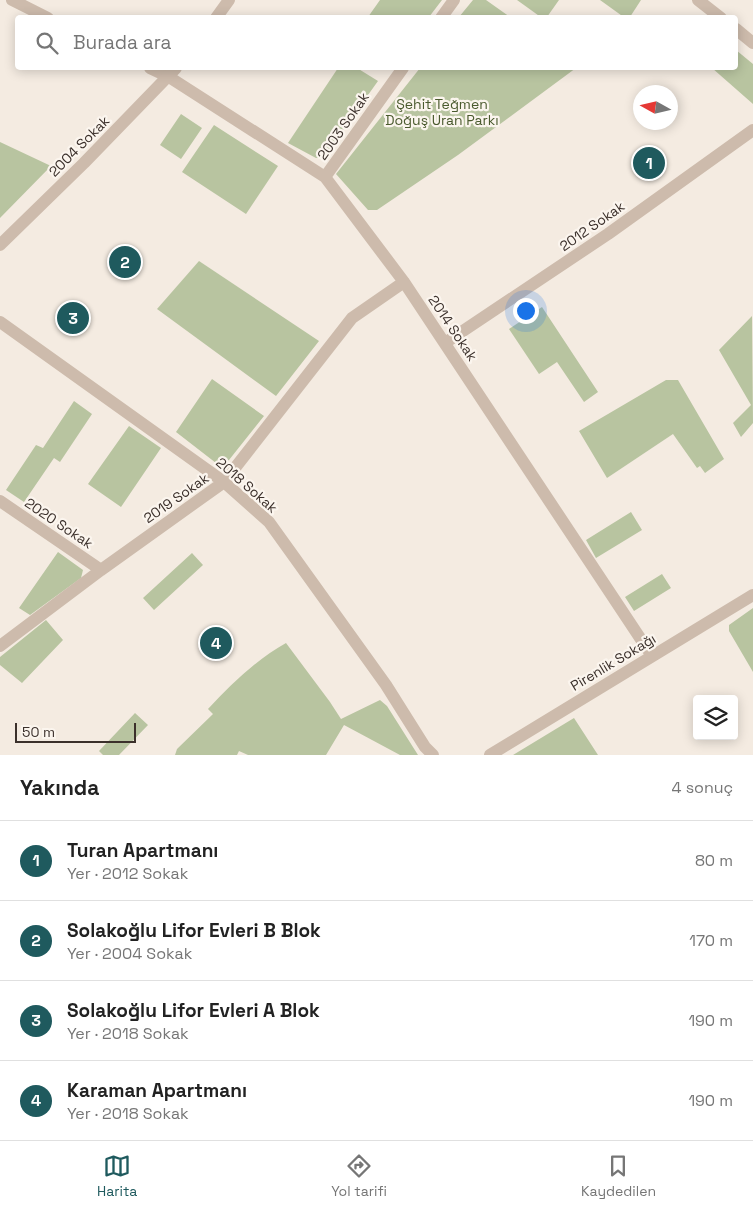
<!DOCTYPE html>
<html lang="tr">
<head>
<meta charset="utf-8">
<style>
	:root { --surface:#fff; --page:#f2f2f2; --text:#222; --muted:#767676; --line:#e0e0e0; --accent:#1f5a5e }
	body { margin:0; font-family:"Space Grotesk",sans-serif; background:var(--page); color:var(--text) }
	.controls { position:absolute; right:15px; bottom:15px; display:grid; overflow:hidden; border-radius:5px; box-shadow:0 2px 12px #0003 }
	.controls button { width:45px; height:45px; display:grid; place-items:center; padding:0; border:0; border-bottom:1px solid var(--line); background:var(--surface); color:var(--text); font:25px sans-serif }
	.compass { position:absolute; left:633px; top:85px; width:45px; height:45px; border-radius:50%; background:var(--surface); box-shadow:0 2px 12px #0003; rotate:278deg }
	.scale { position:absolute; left:15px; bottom:12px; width:121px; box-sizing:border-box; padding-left:5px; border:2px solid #3b302b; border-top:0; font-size:14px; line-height:18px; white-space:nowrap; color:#3b302b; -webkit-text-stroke:4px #fbf5ee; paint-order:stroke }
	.you { position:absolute; left:525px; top:310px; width:18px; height:18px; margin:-12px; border:4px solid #fff; border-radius:50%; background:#1a73e8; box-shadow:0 0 0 8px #1a73e833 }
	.badge { display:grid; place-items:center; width:32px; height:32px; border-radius:50%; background:var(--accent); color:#fff; font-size:16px; font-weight:700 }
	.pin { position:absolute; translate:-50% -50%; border:2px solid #fff; box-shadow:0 1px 5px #0006 }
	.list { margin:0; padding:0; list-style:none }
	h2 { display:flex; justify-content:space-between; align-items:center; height:65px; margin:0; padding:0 20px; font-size:21px }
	h2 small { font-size:16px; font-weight:400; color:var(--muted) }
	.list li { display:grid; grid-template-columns:32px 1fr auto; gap:15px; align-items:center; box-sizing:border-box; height:80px; padding:0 20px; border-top:1px solid var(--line) }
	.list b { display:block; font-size:19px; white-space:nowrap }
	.list p { margin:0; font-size:16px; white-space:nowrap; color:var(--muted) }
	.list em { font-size:16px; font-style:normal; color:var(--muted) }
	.icon { flex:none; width:28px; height:28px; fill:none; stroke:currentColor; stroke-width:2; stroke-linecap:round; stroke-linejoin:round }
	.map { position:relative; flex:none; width:753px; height:755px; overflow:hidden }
	.search { position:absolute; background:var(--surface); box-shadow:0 2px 12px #0003; left:15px; right:15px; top:15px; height:55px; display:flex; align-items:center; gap:12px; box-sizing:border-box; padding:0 18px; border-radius:5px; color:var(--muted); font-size:19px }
	.sheet { height:385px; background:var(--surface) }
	nav { display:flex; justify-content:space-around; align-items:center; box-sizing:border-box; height:70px; border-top:1px solid var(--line); background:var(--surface); font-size:14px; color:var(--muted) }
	nav a { display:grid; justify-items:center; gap:2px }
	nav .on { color:var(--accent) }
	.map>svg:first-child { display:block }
</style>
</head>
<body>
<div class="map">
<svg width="753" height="755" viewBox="0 0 753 755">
	<rect width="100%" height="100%" fill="#f4ebe1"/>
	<path fill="#b8c4a0" d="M380,0H442L429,17H368Z
		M473,0H486L510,17H459Z
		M517,0H559L547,17L542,18Z
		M600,0H641L630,17L625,18Z
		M736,50L753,64V104L712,68H736Z
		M338,68H357L378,81L323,158H316L288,143Z
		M420,68H576L458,155L377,210H368L336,174Z
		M181,114L202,128L181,159L160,145Z
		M214,125L278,166L246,214L182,172Z
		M0,142L51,166L0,218Z
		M199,261L319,341L276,396L157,309Z
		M542,307L598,392L584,402L557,362L539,374L509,329Z
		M752,316L753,423L741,437L733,423L751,405L719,350Z
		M212,379L264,416L229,460L224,463H216L176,432Z
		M666,380H678L724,459L705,473L700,466L697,468L673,434L607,478L579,431Z
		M74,401L92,414L60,462L54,458L24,502L6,490L36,445L43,448Z
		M129,426L161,448L121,507L88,484Z
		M631,512L642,530L596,558L586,540Z
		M58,552L83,570L81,578L30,615L19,608Z
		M192,553L203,565L154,610L143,598Z
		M662,574L671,588L634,611L625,597Z
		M753,608V672L729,631V625Z
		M46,620L63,640L22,683L0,665V657Z
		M286,643L330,702L341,719L380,700L387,706L418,755H400L344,725L326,755H248L239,751L237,755H175L177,749L213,714L208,709C231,684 256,660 286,643Z
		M135,713L148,725L119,755H103L99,751Z
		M574,718L598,755H513Z"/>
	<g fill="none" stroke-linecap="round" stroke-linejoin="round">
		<path stroke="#cdbbac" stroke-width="12" d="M12,0L48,18
			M698,0L721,18
			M441,18L454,0
			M736,29L753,43
			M150,68L169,77L325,177L404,282L652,656
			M325,177L403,68
			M0,322L224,482L269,522L386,685L425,747L433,755
			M445,343L608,234L753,130
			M0,501L101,570
			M0,646L101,570L224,482L352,318L404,282
			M490,755L753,595"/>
		<path stroke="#cdbbac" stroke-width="12" d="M216,18L229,0
			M0,245L84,163L176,68"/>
	</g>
	<g text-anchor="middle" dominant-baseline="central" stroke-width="4.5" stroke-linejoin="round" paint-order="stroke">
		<g font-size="14" fill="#4a5a2e" stroke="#fbf5ee">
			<text x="442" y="104">Şehit Teğmen<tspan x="442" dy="16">Doğuş Uran Parkı</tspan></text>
		</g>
		<g font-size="14" fill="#3b302b" stroke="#fbf5ee">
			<text transform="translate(343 126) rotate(-55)">2003 Sokak</text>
			<text transform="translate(79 146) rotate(-45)">2004 Sokak</text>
			<text transform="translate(592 226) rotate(-35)">2012 Sokak</text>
			<text transform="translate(453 328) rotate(56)">2014 Sokak</text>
			<text transform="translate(247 485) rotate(41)">2018 Sokak</text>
			<text transform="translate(176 498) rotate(-35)">2019 Sokak</text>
			<text transform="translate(59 523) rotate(34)">2020 Sokak</text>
			<text transform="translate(613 662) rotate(-31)">Pirenlik Sokağı</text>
		</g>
	</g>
</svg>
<div class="controls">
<button><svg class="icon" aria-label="layers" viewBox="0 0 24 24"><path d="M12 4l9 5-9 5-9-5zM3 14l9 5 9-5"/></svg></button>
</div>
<svg class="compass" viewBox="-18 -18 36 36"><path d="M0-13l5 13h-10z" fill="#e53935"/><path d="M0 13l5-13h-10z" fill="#767676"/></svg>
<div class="scale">50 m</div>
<div class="you"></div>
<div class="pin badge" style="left:649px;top:163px">1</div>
<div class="pin badge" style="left:125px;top:262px">2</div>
<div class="pin badge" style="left:73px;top:318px">3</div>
<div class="pin badge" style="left:216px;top:643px">4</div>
<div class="search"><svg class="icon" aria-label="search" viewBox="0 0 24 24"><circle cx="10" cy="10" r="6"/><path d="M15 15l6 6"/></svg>Burada ara</div>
</div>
<section class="sheet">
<h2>Yakında<small>4 sonuç</small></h2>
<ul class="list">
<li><span class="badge">1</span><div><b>Turan Apartmanı</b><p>Yer · 2012 Sokak</p></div><em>80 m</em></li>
<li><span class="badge">2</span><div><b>Solakoğlu Lifor Evleri B Blok</b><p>Yer · 2004 Sokak</p></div><em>170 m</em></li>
<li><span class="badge">3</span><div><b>Solakoğlu Lifor Evleri A Blok</b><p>Yer · 2018 Sokak</p></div><em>190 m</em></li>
<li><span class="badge">4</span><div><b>Karaman Apartmanı</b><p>Yer · 2018 Sokak</p></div><em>190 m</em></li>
</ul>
</section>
<nav>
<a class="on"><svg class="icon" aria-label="map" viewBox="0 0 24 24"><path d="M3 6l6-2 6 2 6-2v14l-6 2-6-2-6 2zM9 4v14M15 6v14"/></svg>Harita</a>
<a><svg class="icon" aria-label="directions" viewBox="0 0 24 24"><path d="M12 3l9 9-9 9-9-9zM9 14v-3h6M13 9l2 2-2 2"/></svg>Yol tarifi</a>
<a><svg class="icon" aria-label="saved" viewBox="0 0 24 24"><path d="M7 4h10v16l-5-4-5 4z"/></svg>Kaydedilen</a>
</nav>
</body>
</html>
